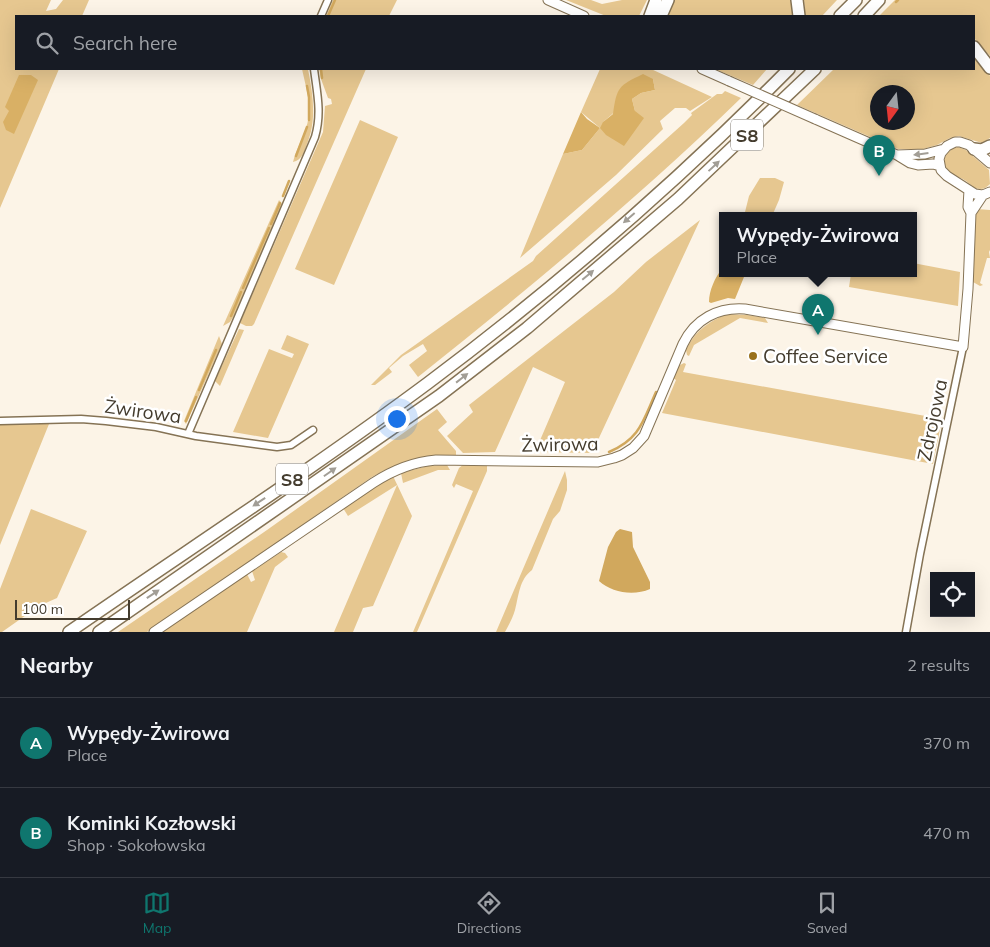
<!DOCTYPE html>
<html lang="en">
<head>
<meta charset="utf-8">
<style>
	:root { --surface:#171b24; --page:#242831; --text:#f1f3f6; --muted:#9ea1a6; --line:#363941; --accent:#0f766e }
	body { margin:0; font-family:Mulish,sans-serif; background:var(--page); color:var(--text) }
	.controls { position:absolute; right:15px; bottom:15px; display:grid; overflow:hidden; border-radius:0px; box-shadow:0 5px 20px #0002 }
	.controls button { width:45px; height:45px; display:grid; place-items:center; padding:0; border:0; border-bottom:1px solid var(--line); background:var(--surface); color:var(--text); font:25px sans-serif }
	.compass { position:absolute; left:870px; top:85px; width:45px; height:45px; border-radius:50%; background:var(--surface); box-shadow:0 5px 20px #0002; rotate:195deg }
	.scale { position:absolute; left:15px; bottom:12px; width:115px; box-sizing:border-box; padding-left:5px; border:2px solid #443c2e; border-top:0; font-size:14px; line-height:18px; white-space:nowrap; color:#443c2e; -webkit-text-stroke:4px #fff; paint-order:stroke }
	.you { position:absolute; left:396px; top:418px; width:18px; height:18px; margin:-12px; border:4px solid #fff; border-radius:50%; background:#1a73e8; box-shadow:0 0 0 8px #1a73e833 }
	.badge { display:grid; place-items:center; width:32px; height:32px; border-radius:50%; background:var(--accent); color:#fff; font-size:16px; font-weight:700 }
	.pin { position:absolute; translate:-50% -41px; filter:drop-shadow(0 1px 2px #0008) }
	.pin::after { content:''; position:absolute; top:26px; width:18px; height:15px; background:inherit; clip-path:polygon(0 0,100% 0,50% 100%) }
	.popup { position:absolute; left:719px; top:212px; width:198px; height:65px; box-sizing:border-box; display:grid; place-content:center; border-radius:0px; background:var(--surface); filter:drop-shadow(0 1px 4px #0005); font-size:16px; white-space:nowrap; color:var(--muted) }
	.popup b { font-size:19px; color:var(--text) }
	.popup::after { content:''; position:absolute; left:50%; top:100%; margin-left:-10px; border:10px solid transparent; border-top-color:var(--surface) }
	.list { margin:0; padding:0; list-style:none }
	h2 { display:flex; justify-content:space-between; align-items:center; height:65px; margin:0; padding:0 20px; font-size:21px }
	h2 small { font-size:16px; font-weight:400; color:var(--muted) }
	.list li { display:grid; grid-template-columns:32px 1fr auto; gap:15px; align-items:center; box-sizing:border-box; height:90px; padding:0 20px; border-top:1px solid var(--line) }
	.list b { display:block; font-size:19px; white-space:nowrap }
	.list p { margin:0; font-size:16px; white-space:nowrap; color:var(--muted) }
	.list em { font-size:16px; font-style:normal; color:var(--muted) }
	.icon { flex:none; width:28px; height:28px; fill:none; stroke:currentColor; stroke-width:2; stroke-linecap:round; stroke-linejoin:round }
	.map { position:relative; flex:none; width:990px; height:632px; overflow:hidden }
	.search { position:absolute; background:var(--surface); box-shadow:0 5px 20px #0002; left:15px; right:15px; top:15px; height:55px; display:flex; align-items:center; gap:12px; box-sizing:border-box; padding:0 18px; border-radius:0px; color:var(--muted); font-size:19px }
	.sheet { height:245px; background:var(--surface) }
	nav { display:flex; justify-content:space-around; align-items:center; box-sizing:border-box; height:70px; border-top:1px solid var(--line); background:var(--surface); font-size:14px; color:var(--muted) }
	nav a { display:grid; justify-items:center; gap:2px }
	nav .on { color:var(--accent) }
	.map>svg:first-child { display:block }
</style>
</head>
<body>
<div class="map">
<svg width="990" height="632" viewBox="0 0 990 632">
	<rect width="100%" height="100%" fill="#fcf4e7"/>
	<path fill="#e6c790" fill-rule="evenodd" d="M0,0H51L46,11L56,9L63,0H89L82,16H16V69H59L0,208Z
		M333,0H397L389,16H326Z
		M566,0H591L602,4L622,0H647L639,16H606Z
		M674,0H791L795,9L794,16H668Z
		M804,0H837L822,16H805Z
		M895,0H990V56L974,38V16H879Z
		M974,51L990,76V138L982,143L959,136L950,138L937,145L923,149H898L797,105L834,69H974ZM878,92H908V122H878Z
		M302,69H308C313,95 317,119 307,144C304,152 302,160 293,162C296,150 302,140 306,128C313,109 306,88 302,69Z
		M319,69H366L254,324L252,326H246L240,323L323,132L325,106L332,104L331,99L328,98L321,79Z
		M600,69H651L712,97L690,111L686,108H675L660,121L663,129L616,175L520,258L563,154L582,150L600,128L581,112ZM653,79L655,90L641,93L632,99L635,111L603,122Z
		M715,69H767L753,85Z
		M725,91L741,98C639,197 530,288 418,377L409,365L427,351L423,344L403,356L389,368L392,372L375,385H371L401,355L533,261L536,256L684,123L692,115L691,113L717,94H722Z
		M360,120L398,137L334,285L295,269Z
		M958,147L966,150L989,170L990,184C987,187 984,189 980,189C974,189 970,184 966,181C961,177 953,176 949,171C939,161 947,149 958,147Z
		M760,178H775L784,182L779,200L772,216H744L749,196Z
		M279,200L282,204L235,314L230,322L223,326Z
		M977,209L990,210V250L989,252L990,258H987L980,283L983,285L980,286L973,282L975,222Z
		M700,220L592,453L535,452L565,382L533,367L495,452L463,453L447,436L473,412L469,405L614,292L646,262Z
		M913,263L960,272L958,306L849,287L851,274H913Z
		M727,314L747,315L765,318L768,323L740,318L694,345L689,356L687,355L686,350C695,331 708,322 727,314Z
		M239,329L244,330L220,386L215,381Z
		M287,335L309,344L268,438L233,432L269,349L292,358L294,354L281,349Z
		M219,336L222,344L186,424L184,421Z
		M684,363L686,364L683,372L942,419L933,464L662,413L676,380L673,378L678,366Z
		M437,409L447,422L438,430L456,451V455C423,454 400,461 372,477L147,632H118L267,530Z
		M0,424H49L0,545Z
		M464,464H487V471L417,632H413L473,491L456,484L454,488L452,485L459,468Z
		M447,465L450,470H438L403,483L401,473L428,466Z
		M565,471L567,480V490L560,511L553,519L532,570C519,580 519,595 515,610C513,617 509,625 505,632H496Z
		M393,476L412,516L373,606L363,608L353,632H334L397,485L348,516L343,508Z
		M31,509L87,531L57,598L39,606L2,632H0V589Z
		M281,552L285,553L288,557L275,567L247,632H161L247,574L251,582L255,580L252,571Z"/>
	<path fill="#d9b065" d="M643,74L653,79L655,90L641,93L632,99L635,111L644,118L624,146L606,135L600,128L582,150L563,154L581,112L587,119L600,128L603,122L613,114C617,87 618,86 643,74Z
		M19,75H31L38,80L14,134L6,130L3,122L9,111L5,107Z
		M722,269L723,274H735L744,277L735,299L728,298L711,303L709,302C709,291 715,277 722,269Z"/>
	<path fill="#d1a85d" d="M620,529L632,532L633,547L650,582V589C634,596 612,593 599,581L608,547L616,532Z"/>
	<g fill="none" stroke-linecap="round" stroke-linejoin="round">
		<path stroke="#d1a85d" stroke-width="2.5" d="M896,2L898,0
			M328,16L335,0
			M321,69L322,78
			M307,86L309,97V120
			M296,156L307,127
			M283,196L289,181
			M271,224L280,203
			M243,288L269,228
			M231,316L241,292
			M199,390L216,350
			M186,421L196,397
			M609,452C640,439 643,421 656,392"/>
		<g stroke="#857355" stroke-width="9">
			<path id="street" d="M321,16L328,0
				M0,421L81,419L106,421L156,427L196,436L277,447L291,445L313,430
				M188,434L315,137C322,113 317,93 314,69
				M906,632L920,554L963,347"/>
		</g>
		<g stroke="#857355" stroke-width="11">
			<path id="secondary" d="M548,0L584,16
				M702,69L729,81
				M815,119L897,155L910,163L918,165L933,164L940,166
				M897,155L925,154L944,149
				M990,163L969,145L960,142H955L947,146L941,153L939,159L941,170L947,176L975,194L983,195L990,192
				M971,213L983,195
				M154,632L373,483C393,470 412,462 436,460L598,462L614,458L622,455L633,448L644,436L683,344C695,319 718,307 745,309L963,347L968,289L971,213L968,207L969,190"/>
		</g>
		<g stroke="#857355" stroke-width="14">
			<path id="highway" d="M797,0L799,16
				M650,16L656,0
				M661,16L668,0
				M840,16L856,0
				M864,16L879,0
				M974,47L990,68
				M974,149L982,150L990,146
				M69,632C189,549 311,470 428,383C555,288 678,181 789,69
				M99,632L439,396L527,328L678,199L815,69"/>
		</g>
		<use href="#street" stroke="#fff" stroke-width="6"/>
		<use href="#secondary" stroke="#fff" stroke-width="9"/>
		<use href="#highway" stroke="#fff" stroke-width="11"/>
		<g stroke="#857355" stroke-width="11" stroke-linecap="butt">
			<path id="secondary-bridge" d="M729,81L815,119"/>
		</g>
		<use href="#secondary-bridge" stroke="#fff" stroke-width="9"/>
	</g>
	<defs><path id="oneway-solid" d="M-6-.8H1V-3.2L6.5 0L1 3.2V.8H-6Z" transform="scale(1.25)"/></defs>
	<g fill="#a29e96">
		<use href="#oneway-solid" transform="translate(921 154) rotate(173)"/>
		<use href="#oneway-solid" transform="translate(714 166) rotate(-43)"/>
		<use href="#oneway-solid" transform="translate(629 218) rotate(139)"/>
		<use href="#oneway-solid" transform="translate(588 275) rotate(-40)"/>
		<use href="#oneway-solid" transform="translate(462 378) rotate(-38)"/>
		<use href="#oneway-solid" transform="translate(330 472) rotate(-35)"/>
		<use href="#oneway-solid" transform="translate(259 502) rotate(146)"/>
		<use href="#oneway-solid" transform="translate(153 594) rotate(-34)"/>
	</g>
	<circle fill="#99711d" stroke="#fff" stroke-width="2" cx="753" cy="356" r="5"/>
	<g text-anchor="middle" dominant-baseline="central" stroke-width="5" stroke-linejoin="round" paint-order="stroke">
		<g fill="#fff" stroke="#7c766d" stroke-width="1">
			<rect x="731" y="119.5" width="32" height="31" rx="4"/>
			<rect x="276" y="463.5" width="32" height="31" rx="4"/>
		</g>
		<g font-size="18" font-weight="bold" fill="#443c2e">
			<text x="747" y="135">S8</text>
			<text x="292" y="479">S8</text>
		</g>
		<g font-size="19" fill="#443c2e" stroke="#fff" text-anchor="start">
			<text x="763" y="356">Coffee Service</text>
		</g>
		<g font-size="19" fill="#443c2e" stroke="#fff">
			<text transform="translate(143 411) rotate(8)">Żwirowa</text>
			<text transform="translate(932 420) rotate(-78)">Zdrojowa</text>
			<text transform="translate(560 444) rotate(-1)">Żwirowa</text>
		</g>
	</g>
</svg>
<div class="controls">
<button><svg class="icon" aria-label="locate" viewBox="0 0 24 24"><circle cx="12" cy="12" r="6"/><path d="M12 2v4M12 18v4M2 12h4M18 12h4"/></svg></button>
</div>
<svg class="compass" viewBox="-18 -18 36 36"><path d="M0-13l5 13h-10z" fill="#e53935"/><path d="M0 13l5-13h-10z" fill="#9ea1a6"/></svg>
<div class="scale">100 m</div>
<div class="you"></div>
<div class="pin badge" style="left:818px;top:335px">A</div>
<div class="popup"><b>Wypędy-Żwirowa</b>Place</div>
<div class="pin badge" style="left:879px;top:176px">B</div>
<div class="search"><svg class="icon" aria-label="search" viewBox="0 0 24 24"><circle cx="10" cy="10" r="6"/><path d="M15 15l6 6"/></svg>Search here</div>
</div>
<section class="sheet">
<h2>Nearby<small>2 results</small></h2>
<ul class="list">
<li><span class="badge">A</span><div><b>Wypędy-Żwirowa</b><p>Place</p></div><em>370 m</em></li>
<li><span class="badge">B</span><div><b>Kominki Kozłowski</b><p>Shop · Sokołowska</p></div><em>470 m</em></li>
</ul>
</section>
<nav>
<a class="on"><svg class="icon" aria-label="map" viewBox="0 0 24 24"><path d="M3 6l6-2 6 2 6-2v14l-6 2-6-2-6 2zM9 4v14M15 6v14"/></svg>Map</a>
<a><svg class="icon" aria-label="directions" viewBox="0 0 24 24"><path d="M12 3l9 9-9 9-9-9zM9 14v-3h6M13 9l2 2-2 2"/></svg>Directions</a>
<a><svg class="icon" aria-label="saved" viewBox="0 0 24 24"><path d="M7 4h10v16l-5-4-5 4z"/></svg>Saved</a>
</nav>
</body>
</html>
